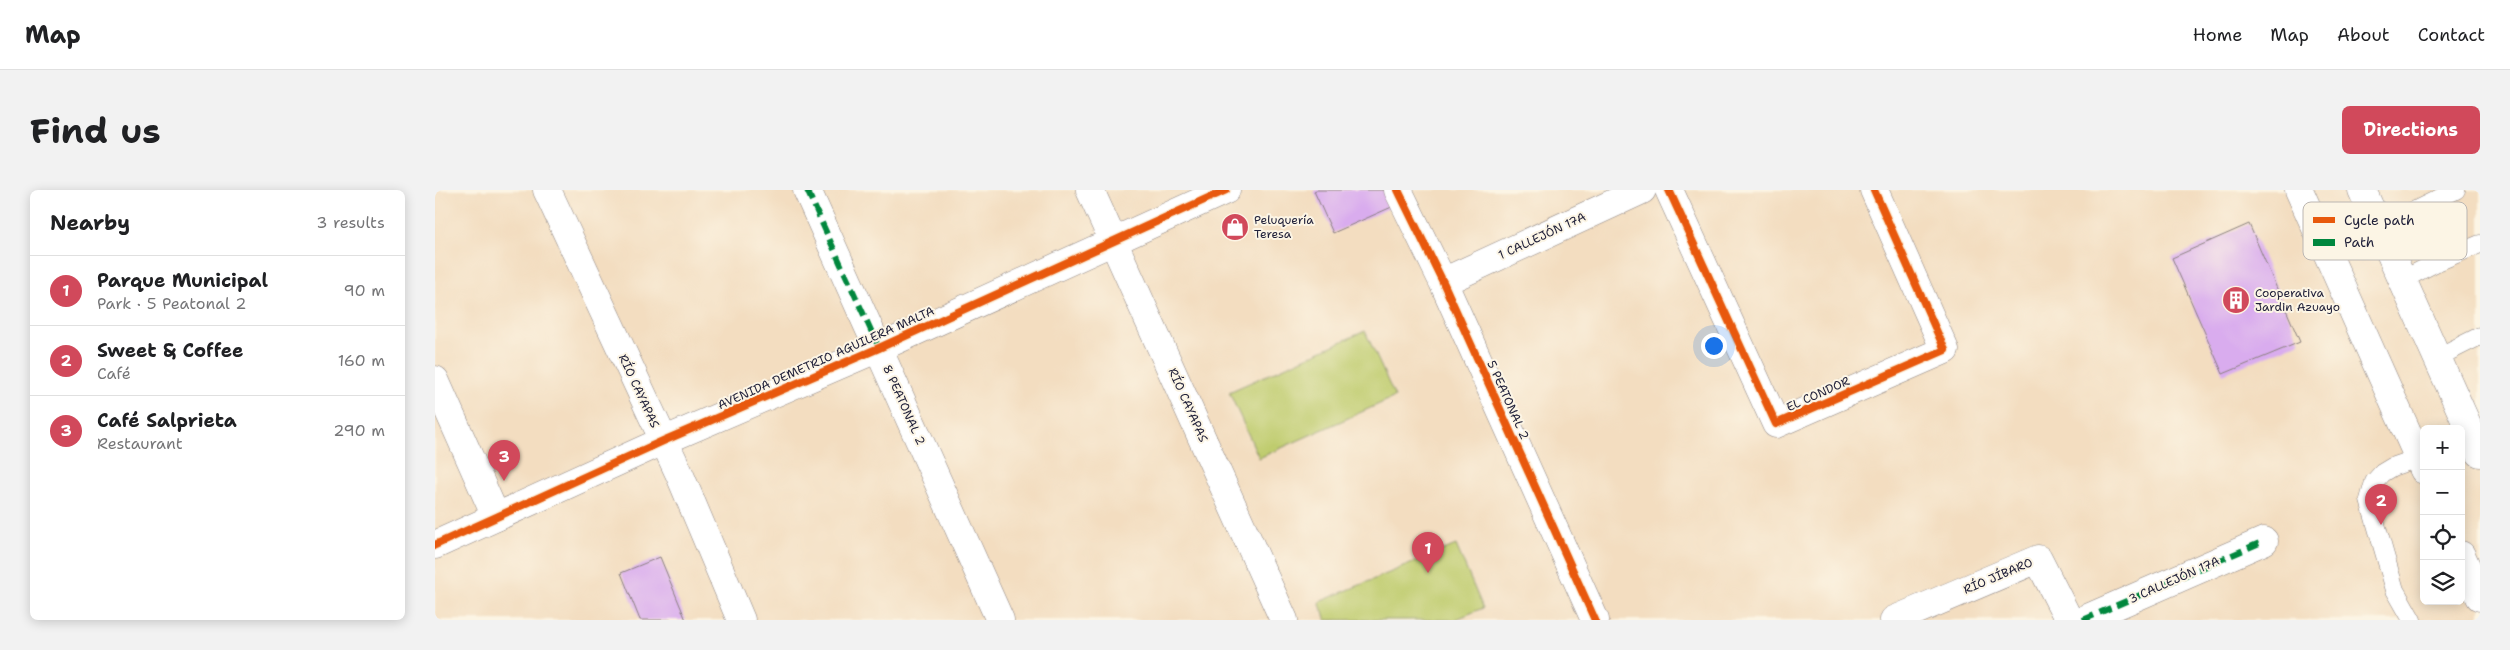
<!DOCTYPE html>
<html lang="en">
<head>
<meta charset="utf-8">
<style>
	:root { --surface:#fff; --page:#f2f2f2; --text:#202124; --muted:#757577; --line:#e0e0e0; --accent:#d1495b }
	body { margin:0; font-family:"Shantell Sans",sans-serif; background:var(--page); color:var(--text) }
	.controls { position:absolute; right:15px; bottom:15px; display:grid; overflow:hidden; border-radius:8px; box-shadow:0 2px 12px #0003 }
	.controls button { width:45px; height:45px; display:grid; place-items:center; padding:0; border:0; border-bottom:1px solid var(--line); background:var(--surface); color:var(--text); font:25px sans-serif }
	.you { position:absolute; left:1278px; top:155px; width:18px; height:18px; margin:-12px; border:4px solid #fff; border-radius:50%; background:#1a73e8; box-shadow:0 0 0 8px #1a73e833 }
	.badge { display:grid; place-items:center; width:32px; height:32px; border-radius:50%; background:var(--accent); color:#fff; font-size:16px; font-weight:700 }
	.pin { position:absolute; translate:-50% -41px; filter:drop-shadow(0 1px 2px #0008) }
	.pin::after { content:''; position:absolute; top:26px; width:18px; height:15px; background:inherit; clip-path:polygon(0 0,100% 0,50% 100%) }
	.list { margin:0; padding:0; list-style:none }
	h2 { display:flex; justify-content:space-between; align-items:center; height:65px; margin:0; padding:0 20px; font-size:21px }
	h2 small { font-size:16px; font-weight:400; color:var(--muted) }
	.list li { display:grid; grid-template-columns:32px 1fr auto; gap:15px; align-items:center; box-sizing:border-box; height:70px; padding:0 20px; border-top:1px solid var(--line) }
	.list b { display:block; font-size:19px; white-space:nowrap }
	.list p { margin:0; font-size:16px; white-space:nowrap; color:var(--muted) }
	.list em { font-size:16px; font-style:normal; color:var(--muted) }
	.icon { flex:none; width:28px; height:28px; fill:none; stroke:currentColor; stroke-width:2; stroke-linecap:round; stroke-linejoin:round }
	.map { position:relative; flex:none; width:2045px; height:430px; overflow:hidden; border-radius:8px }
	header { display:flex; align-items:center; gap:30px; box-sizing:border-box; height:70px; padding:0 25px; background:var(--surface); border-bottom:1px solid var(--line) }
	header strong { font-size:24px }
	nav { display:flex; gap:28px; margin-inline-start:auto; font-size:18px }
	.intro { display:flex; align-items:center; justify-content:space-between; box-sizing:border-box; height:120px; padding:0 30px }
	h1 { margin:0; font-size:35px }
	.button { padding:12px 22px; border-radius:8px; background:var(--accent); color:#fff; font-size:18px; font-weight:700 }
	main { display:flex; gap:30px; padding:0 30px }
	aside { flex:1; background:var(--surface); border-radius:8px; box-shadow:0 2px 12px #0003 }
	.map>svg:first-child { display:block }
</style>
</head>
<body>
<header>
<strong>Map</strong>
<nav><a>Home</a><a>Map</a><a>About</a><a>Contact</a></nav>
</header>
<div class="intro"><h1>Find us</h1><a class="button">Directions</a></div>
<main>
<aside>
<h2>Nearby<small>3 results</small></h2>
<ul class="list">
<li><span class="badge">1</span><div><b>Parque Municipal</b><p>Park · 5 Peatonal 2</p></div><em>90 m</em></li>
<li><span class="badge">2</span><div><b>Sweet &amp; Coffee</b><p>Café</p></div><em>160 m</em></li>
<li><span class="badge">3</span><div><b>Café Salprieta</b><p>Restaurant</p></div><em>290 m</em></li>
</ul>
</aside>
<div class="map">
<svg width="2045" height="430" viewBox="0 0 2045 430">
	<rect width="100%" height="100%" fill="#fcf5e5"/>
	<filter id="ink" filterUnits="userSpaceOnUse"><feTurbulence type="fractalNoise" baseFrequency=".02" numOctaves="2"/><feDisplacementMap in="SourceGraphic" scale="10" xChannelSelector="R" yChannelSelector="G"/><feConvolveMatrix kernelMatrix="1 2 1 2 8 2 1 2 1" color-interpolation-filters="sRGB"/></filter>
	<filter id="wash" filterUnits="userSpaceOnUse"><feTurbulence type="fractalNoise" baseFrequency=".0096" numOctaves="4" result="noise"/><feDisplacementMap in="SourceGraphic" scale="20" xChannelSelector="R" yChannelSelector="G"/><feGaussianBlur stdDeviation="1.12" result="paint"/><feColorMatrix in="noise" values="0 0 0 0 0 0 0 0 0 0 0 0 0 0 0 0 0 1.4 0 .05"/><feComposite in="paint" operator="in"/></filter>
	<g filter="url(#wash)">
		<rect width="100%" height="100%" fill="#f3ddc0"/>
		<path fill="#bfcc6e" stroke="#707754" d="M930,141L960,207L824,268L794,202Z
			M1021,355L1048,418L1019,430H891L884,412Z"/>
		<g id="blocks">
			<path fill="#d9acee" d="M881,0H951L959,16L898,43L879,1Z
				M1814,34L1865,152L1788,184L1737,68Z
				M225,367L251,430H205L186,383Z"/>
		</g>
	</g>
	<g filter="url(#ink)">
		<use href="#blocks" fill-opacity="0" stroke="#8a807e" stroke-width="1"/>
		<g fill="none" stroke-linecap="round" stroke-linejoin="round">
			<g stroke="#8a807e" stroke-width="19">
				<path id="lane" d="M1944,38L2021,0
					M1967,90L2000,73L2045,54
					M2001,168L2045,146
					M1977,430L1960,400L1934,310L1939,292L1947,283L1957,277L1983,268"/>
			</g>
			<g stroke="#8a807e" stroke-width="29">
				<path id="street" d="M112,0L244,283L306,430
					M372,0L565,430
					M655,0L849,430
					M963,0L1008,92L1160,430
					M1234,0L1341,234L1510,160L1439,0
					M1008,92L1207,0
					M0,190L61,327
					M1459,430L1603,369L1634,430
					M1648,430L1829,351"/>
			</g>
			<g stroke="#8a807e" stroke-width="29">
				<path id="secondary" d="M0,355L228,251L444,158L791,0"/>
			</g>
			<g stroke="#8a807e" stroke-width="29">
				<path id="primary" d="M1864,0L1989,280
					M1927,0L2045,263
					M2026,365L2045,407"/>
			</g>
			<use href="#lane" stroke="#fff" stroke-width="18"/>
			<use href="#street" stroke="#fff" stroke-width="28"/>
			<use href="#secondary" stroke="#fff" stroke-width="28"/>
			<use href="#primary" stroke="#fff" stroke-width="28"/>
			<path stroke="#00873e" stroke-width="6" stroke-dasharray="12 6" stroke-linecap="butt" d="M372,0L444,158
				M1648,430L1829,351"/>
			<g stroke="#fcf5e5" stroke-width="11">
				<path id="cycleway" d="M963,0L1008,92L1160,430
					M1234,0L1341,234L1510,160L1439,0
					M0,355L228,251L444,158L791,0"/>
			</g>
			<use href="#cycleway" stroke="#e8590c" stroke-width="8"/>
		</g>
	</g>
	<defs>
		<g id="shop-disc" transform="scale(1.4375)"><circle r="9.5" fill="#d1495b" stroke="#fcf5e5"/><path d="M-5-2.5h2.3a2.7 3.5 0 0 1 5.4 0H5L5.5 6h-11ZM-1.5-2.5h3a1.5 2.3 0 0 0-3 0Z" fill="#fff"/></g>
		<g id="building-disc" transform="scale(1.4375)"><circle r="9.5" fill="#d1495b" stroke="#fcf5e5"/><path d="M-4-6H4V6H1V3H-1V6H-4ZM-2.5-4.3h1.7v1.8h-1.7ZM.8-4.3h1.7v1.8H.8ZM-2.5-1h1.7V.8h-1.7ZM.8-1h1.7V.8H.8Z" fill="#fff"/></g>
	</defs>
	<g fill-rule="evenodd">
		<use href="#shop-disc" x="800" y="37"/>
		<use href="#building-disc" x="1801" y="110"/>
	</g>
	<g text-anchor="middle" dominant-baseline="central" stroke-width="4" stroke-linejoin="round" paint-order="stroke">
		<g font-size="12" fill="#22223b" stroke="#fcf5e5" text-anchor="start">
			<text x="819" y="30">Peluquería<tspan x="819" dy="14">Teresa</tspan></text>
			<text x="1820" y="103">Cooperativa<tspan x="1820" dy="14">Jardin Azuayo</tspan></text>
		</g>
		<g font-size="12" fill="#22223b" stroke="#fcf5e5">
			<text transform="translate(1107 46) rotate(-25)">1 CALLEJÓN 17A</text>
			<text transform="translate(391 168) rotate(-24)">AVENIDA DEMETRIO AGUILERA MALTA</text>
			<text transform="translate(204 201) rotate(65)">RÍO CAYAPAS</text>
			<text transform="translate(1383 204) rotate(-24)">EL CONDOR</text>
			<text transform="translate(1073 210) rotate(66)">5 PEATONAL 2</text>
			<text transform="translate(469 215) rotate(66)">8 PEATONAL 2</text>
			<text transform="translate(753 215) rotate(66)">RÍO CAYAPAS</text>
			<text transform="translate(1563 386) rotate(-23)">RÍO JÍBARO</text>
			<text transform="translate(1739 390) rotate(-24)">3 CALLEJÓN 17A</text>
		</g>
	</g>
	<rect x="1868" y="12" width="164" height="58" rx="8" fill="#fcf5e5" stroke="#bbb6b2" stroke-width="1"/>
	<rect x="1878" y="27" width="22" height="6" fill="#e8590c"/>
	<rect x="1878" y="49" width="22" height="7" fill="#00873e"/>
	<g font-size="14" fill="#22223b">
		<text x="1909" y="35">Cycle path</text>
		<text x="1909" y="57">Path</text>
	</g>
</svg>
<div class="controls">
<button>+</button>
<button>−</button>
<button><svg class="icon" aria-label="locate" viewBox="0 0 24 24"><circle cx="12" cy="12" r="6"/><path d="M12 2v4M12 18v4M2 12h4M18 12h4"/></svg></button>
<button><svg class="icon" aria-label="layers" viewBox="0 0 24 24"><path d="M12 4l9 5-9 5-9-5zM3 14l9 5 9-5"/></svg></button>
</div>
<div class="you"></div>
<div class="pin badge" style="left:993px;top:383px">1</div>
<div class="pin badge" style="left:1946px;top:335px">2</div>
<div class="pin badge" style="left:69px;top:291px">3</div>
</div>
</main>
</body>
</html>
